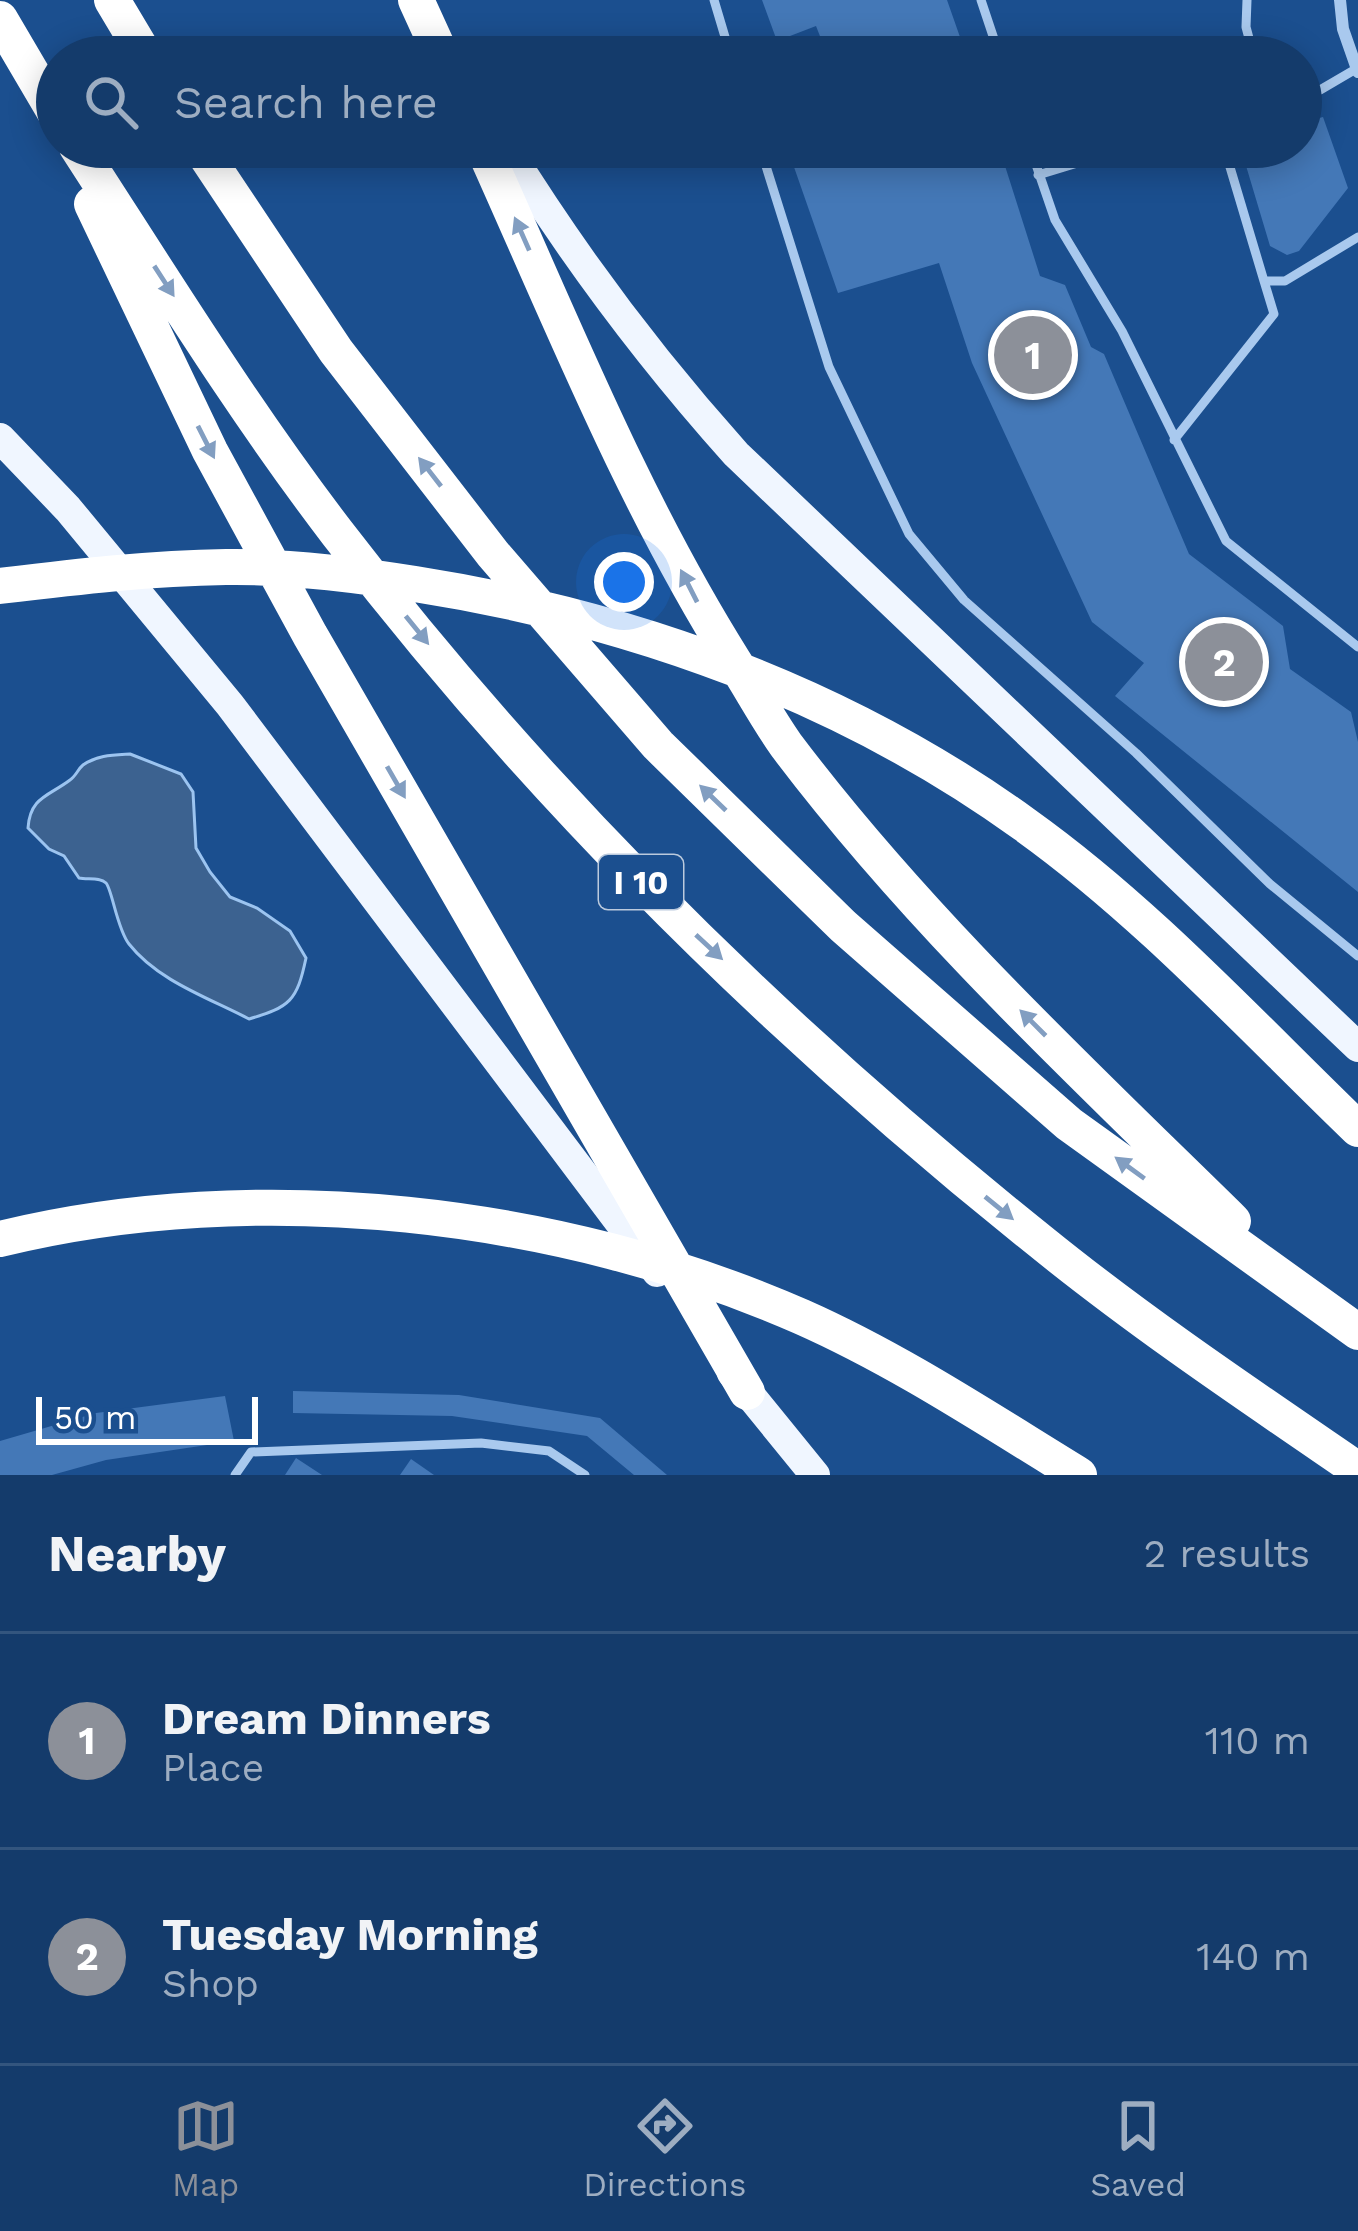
<!DOCTYPE html>
<html lang="en">
<head>
<meta charset="utf-8">
<style>
	:root { --surface:#143b6b; --page:#214673; --text:#f1f3f6; --muted:#9dadc1; --line:#33557e; --accent:#8c9099 }
	body { margin:0; font-family:"Work Sans",sans-serif; background:var(--page); color:var(--text) }
	.scale { position:absolute; left:36px; bottom:30px; width:222px; box-sizing:border-box; padding-left:12px; border:6px solid #fff; border-top:0; font-size:33px; line-height:42px; white-space:nowrap; color:#fff; -webkit-text-stroke:9px #1b4f8f; paint-order:stroke }
	.you { position:absolute; left:624px; top:582px; width:42px; height:42px; margin:-30px; border:9px solid #fff; border-radius:50%; background:#1a73e8; box-shadow:0 0 0 18px #1a73e833 }
	.badge { display:grid; place-items:center; width:78px; height:78px; border-radius:50%; background:var(--accent); color:#fff; font-size:39px; font-weight:700 }
	.pin { position:absolute; translate:-50% -50%; border:6px solid #fff; box-shadow:0 3px 12px #0006 }
	.list { margin:0; padding:0; list-style:none }
	h2 { display:flex; justify-content:space-between; align-items:center; height:156px; margin:0; padding:0 48px; font-size:51px }
	h2 small { font-size:39px; font-weight:400; color:var(--muted) }
	.list li { display:grid; grid-template-columns:78px 1fr auto; gap:36px; align-items:center; box-sizing:border-box; height:216px; padding:0 48px; border-top:3px solid var(--line) }
	.list b { display:block; font-size:45px; white-space:nowrap }
	.list p { margin:0; font-size:39px; white-space:nowrap; color:var(--muted) }
	.list em { font-size:39px; font-style:normal; color:var(--muted) }
	.icon { flex:none; width:66px; height:66px; fill:none; stroke:currentColor; stroke-width:2; stroke-linecap:round; stroke-linejoin:round }
	.map { position:relative; flex:none; width:1358px; height:1475px; overflow:hidden }
	.search { position:absolute; background:var(--surface); box-shadow:0 6px 30px #0003; left:36px; right:36px; top:36px; height:132px; display:flex; align-items:center; gap:30px; box-sizing:border-box; padding:0 42px; border-radius:66px; color:var(--muted); font-size:45px }
	.sheet { height:588px; background:var(--surface) }
	nav { display:flex; justify-content:space-around; align-items:center; box-sizing:border-box; height:168px; border-top:3px solid var(--line); background:var(--surface); font-size:33px; color:var(--muted) }
	nav a { display:grid; justify-items:center; gap:6px }
	nav .on { color:var(--accent) }
	.map>svg:first-child { display:block }
</style>
</head>
<body>
<div class="map">
<svg width="1358" height="1475" viewBox="0 0 1358 1475">
	<rect width="100%" height="100%" fill="#1b4f8f"/>
	<path fill="#3c6290" stroke="#9cc4f0" stroke-width="3" d="M130,754L181,774L193,792L196,848L210,872L230,897L257,908L290,931L306,958C297,1001 290,1007 249,1019C209,998 158,981 129,944C117,929 112,889 106,883C100,877 87,880 79,878L64,856L49,849L28,828C30,797 49,796 70,780C76,776 78,769 83,765C97,755 114,755 130,754Z"/>
	<path fill="#4478b7" d="M762,0H947L967,57H804L825,49L816,26L777,41Z
		M1323,117L1348,188L1299,251L1287,255L1270,246L1241,149L1301,147V123Z
		M787,147H999L1040,276L1065,285L1091,347L1104,354L1189,554L1283,626L1290,669L1351,712L1358,742V892L1115,696L1144,663L1092,622L972,363L939,263L838,293Z
		M293,1391L459,1395L600,1418L667,1475H634L587,1436L452,1416L293,1413Z
		M225,1396L234,1441L106,1460L52,1475H0V1441L96,1413Z
		M296,1458L322,1475H285Z
		M411,1459L434,1475H400Z"/>
	<g fill="none" stroke-linecap="round" stroke-linejoin="round">
		<path stroke="#a9c9ee" stroke-width="9" d="M714,0L731,57
			M981,0L1000,57
			M1247,0L1246,27L1254,57
			M1301,96L1320,90L1356,69
			M760,147L829,367L909,534L964,600L1136,753L1270,884L1358,956
			M1030,147L1055,220L1122,331L1226,541L1358,647
			M1224,147L1264,281H1285L1358,237
			M1038,175L1130,147
			M1174,440L1274,314L1264,281
			M235,1475L251,1452L481,1443L549,1451L585,1475"/>
		<path stroke="#a9c9ee" stroke-width="12" d="M1340,0L1343,29L1358,72"/>
		<path stroke="#f0f6ff" stroke-width="30" d="M506,147C574,257 650,358 736,454L1358,1047
			M0,438L68,509L230,705L657,1272
			M732,1373L815,1475"/>
		<path stroke="#fff" stroke-width="36" d="M112,0L146,57
			M416,0L442,57
			M0,19L57,116
			M77,147C162,278 243,410 338,534C540,797 781,1034 1040,1241C1141,1323 1250,1396 1358,1470
			M200,147L336,351L493,554L658,745L843,926L1069,1124L1358,1332
			M483,147C561,320 632,499 733,660C751,688 767,718 786,745C917,919 1078,1069 1233,1221
			M92,204L210,451L310,635L747,1392
			M0,586C75,577 150,568 226,567C289,566 353,574 415,584C632,618 844,694 1024,824C1146,911 1250,1025 1358,1129
			M0,1239C257,1176 561,1211 802,1317C899,1360 989,1420 1079,1475"/>
	</g>
	<defs><path id="oneway-solid" d="M-6-.8H1V-3.2L6.5 0L1 3.2V.8H-6Z" transform="scale(3)"/></defs>
	<g fill="#829ec1">
		<use href="#oneway-solid" transform="translate(522 234) rotate(-114)"/>
		<use href="#oneway-solid" transform="translate(164 281) rotate(57)"/>
		<use href="#oneway-solid" transform="translate(206 442) rotate(63)"/>
		<use href="#oneway-solid" transform="translate(430 472) rotate(-128)"/>
		<use href="#oneway-solid" transform="translate(689 586) rotate(-117)"/>
		<use href="#oneway-solid" transform="translate(417 630) rotate(51)"/>
		<use href="#oneway-solid" transform="translate(396 782) rotate(60)"/>
		<use href="#oneway-solid" transform="translate(713 798) rotate(-136)"/>
		<use href="#oneway-solid" transform="translate(709 947) rotate(43)"/>
		<use href="#oneway-solid" transform="translate(1033 1023) rotate(-135)"/>
		<use href="#oneway-solid" transform="translate(1130 1168) rotate(-144)"/>
		<use href="#oneway-solid" transform="translate(999 1208) rotate(39)"/>
	</g>
	<g text-anchor="middle" dominant-baseline="central" stroke-width="10" stroke-linejoin="round" paint-order="stroke">
		<rect fill="#1b4f8f" stroke="#bbcadd" stroke-width="3" x="599" y="855" width="84" height="54" rx="9"/>
		<g font-size="33" font-weight="bold" fill="#fff">
			<text x="641" y="882">I 10</text>
		</g>
	</g>
</svg>
<div class="scale">50 m</div>
<div class="you"></div>
<div class="pin badge" style="left:1033px;top:355px">1</div>
<div class="pin badge" style="left:1224px;top:662px">2</div>
<div class="search"><svg class="icon" aria-label="search" viewBox="0 0 24 24"><circle cx="10" cy="10" r="6"/><path d="M15 15l6 6"/></svg>Search here</div>
</div>
<section class="sheet">
<h2>Nearby<small>2 results</small></h2>
<ul class="list">
<li><span class="badge">1</span><div><b>Dream Dinners</b><p>Place</p></div><em>110 m</em></li>
<li><span class="badge">2</span><div><b>Tuesday Morning</b><p>Shop</p></div><em>140 m</em></li>
</ul>
</section>
<nav>
<a class="on"><svg class="icon" aria-label="map" viewBox="0 0 24 24"><path d="M3 6l6-2 6 2 6-2v14l-6 2-6-2-6 2zM9 4v14M15 6v14"/></svg>Map</a>
<a><svg class="icon" aria-label="directions" viewBox="0 0 24 24"><path d="M12 3l9 9-9 9-9-9zM9 14v-3h6M13 9l2 2-2 2"/></svg>Directions</a>
<a><svg class="icon" aria-label="saved" viewBox="0 0 24 24"><path d="M7 4h10v16l-5-4-5 4z"/></svg>Saved</a>
</nav>
</body>
</html>
